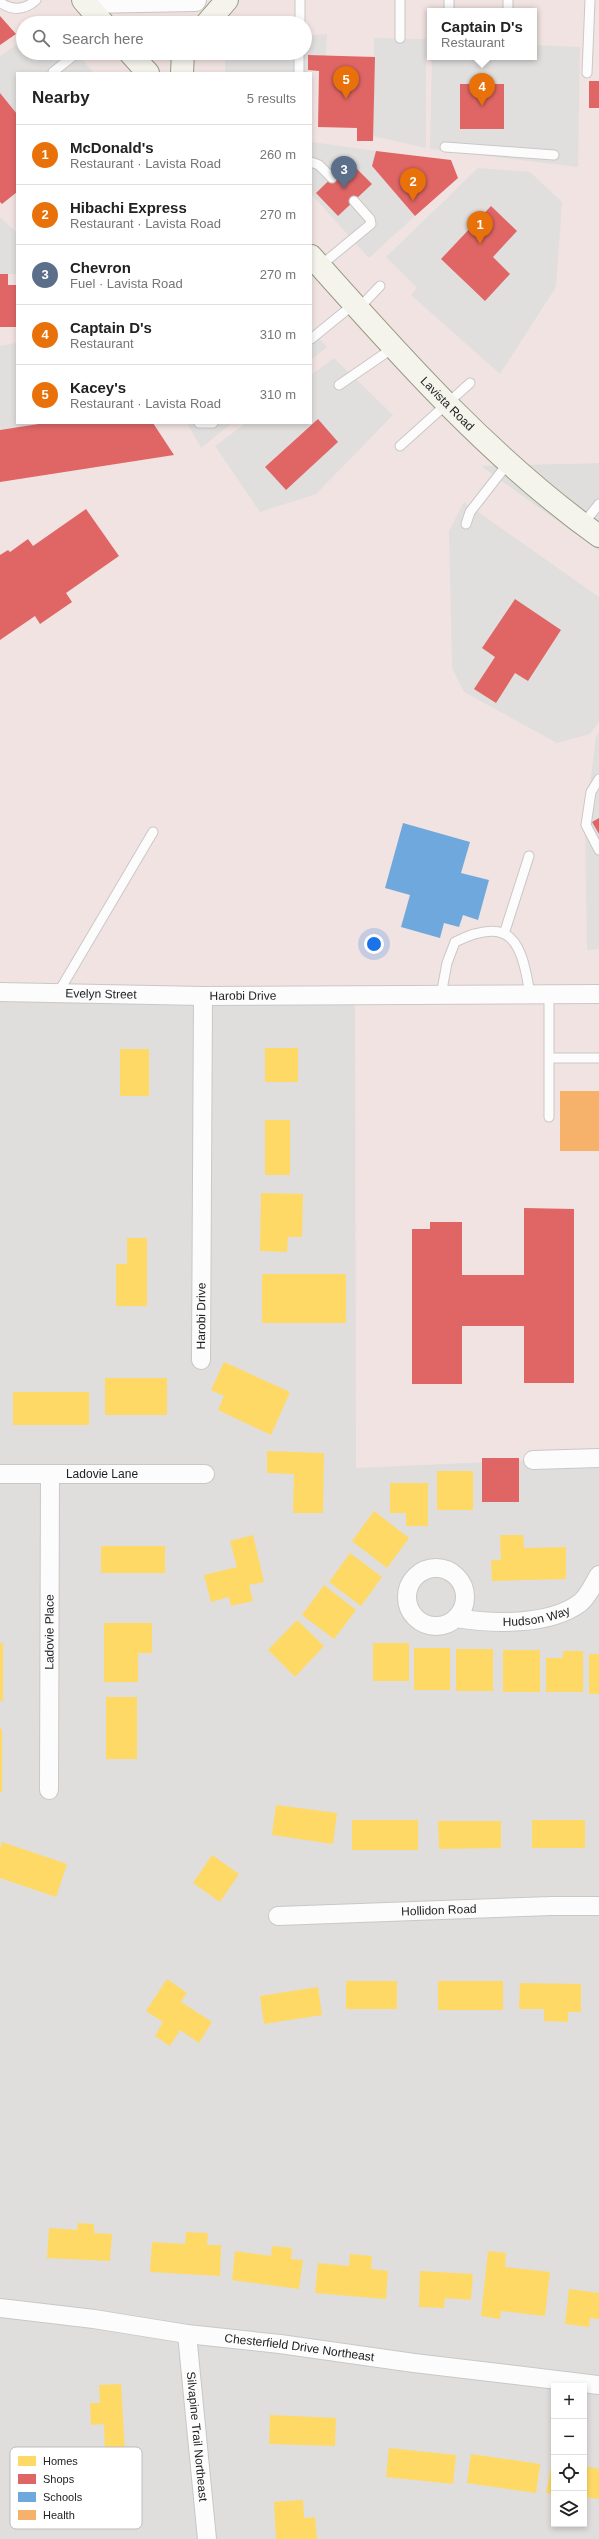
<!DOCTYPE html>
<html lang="en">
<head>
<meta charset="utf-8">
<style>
	:root { --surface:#fff; --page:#f2f2f2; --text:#222; --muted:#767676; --line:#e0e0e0; --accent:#6a6968 }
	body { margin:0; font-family:Arial,sans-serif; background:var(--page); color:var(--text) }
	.controls { position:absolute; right:12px; bottom:12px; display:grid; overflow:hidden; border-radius:0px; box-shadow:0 2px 6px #0003 }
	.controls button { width:36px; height:36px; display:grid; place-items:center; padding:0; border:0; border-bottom:1px solid var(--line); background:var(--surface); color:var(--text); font:20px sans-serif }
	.you { position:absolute; left:374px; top:944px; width:14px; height:14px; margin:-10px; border:3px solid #fff; border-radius:50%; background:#1a73e8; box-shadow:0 0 0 6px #1a73e833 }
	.badge { display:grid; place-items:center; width:26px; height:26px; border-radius:50%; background:var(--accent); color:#fff; font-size:13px; font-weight:700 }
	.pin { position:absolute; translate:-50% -33px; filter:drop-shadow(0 1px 2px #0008) }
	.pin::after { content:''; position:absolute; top:21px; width:14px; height:12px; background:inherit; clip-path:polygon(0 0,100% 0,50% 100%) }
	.popup { position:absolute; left:427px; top:8px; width:110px; height:52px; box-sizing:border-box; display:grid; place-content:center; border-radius:0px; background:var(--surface); filter:drop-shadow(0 1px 3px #0005); font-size:13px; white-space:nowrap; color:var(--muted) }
	.popup b { font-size:15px; color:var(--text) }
	.popup::after { content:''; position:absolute; left:50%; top:100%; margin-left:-8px; border:8px solid transparent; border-top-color:var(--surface) }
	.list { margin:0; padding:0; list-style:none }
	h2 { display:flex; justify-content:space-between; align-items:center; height:52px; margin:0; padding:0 16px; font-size:17px }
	h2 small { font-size:13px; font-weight:400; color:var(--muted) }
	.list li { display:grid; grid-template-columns:26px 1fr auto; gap:12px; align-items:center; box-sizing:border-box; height:60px; padding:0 16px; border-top:1px solid var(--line) }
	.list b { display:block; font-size:15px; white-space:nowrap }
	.list p { margin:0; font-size:13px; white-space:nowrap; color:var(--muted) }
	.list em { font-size:13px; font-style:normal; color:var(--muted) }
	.icon { flex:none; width:22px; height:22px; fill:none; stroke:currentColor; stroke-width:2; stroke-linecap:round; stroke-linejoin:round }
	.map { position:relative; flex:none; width:599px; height:2539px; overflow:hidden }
	.search { position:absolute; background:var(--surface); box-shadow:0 2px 6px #0003; left:16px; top:16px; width:296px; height:44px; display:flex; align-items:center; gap:10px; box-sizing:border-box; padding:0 14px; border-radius:22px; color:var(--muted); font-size:15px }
	.panel { position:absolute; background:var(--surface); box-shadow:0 2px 6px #0003; left:16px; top:72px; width:296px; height:352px; border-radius:0px }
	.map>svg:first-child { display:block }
</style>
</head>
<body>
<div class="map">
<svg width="599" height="2539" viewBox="0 0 599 2539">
	<rect width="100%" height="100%" fill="#f0eeeb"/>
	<path fill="#dfdedc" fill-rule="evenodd" d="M599,463V551L479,465Z
		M0,986L356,1002V1467L599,1457V2539H0ZM554,2386H584V2524H554Z"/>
	<path fill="#f1e3e1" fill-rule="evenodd" d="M0,0H599V463L480,466L599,551V1457L356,1468L355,1002L0,986ZM430,11H534V57H430ZM23,23H305V53H23ZM17,73H311V423H17Z"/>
	<path fill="#e0dfde" d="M327,34L326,56H308V73H225V53H305V36Z
		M374,38L426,39V148L373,136Z
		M23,40V53H77L94,73H17V114L0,93V56Z
		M534,45L580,47L578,167L430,149L432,57H534Z
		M311,142L376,151L372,166L415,216L369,258L311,194Z
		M478,168L530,172L562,202L556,287L500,374L411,295L417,288L386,257Z
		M0,217L17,233V274H0Z
		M311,329L327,347L311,360Z
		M17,343V423H45L0,430V346Z
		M334,358L393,415L316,494L260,512L215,446L246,423H311V375Z
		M187,423H232L201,448Z
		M464,502L599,597V722L590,734L557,743L464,692L452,668L449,531Z
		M599,732V949L587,950L585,824L596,736Z"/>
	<path fill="#ffd966" d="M265,1048H298V1082H265Z
		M120,1049H149V1096H120Z
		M265,1120H290V1175H265Z
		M261,1193L303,1194L302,1237H288L287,1252L260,1251Z
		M127,1238H147V1306H116V1264H127Z
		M262,1274H346V1323H262Z
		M224,1362L290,1392L271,1435L218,1410L224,1396L211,1390Z
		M105,1378H167V1415H105Z
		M13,1392H89V1425H13Z
		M267,1451L324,1453L323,1513H293L294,1474L267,1473Z
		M437,1471H473V1510H437Z
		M390,1483H428V1526H406V1513H390Z
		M374,1511L409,1538L387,1568L352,1541Z
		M253,1535L264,1582L249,1585L253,1601L231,1606L229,1597L211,1602L204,1575L237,1567L230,1541Z
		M500,1535H523L524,1548L566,1547V1579L492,1581L491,1560H501Z
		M101,1546H165V1573H101Z
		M350,1553L382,1577L361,1606L329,1582Z
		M324,1585L356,1610L334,1639L302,1615Z
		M297,1620L324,1646L295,1677L268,1650Z
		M104,1623H152V1653H138V1682H104Z
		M0,1643H3V1701H0Z
		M373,1643H409V1681H373Z
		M414,1648H450V1690H414Z
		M456,1649H493V1691H456Z
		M503,1650H540V1692H503Z
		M563,1651H583V1692H546V1658H563Z
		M589,1654H599V1694H589Z
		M106,1697H137V1759H106Z
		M0,1729H2V1792H0Z
		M276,1805L337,1813L333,1844L272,1835Z
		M352,1820H418V1850H352Z
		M532,1820H585V1848H532Z
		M438,1821H501V1848L439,1849Z
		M2,1842L67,1864L56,1897L0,1878V1849Z
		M212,1855L239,1874L220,1902L193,1883Z
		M167,1979L187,1993L181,2002L212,2022L199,2043L180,2030L170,2046L155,2036L163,2022L146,2011Z
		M346,1981H397V2009H346Z
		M438,1981H503V2010H438Z
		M520,1983L581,1984V2012H568V2022L544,2021V2009H519Z
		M318,1987L322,2015L264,2024L260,1996Z
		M78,2223L94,2224V2233L112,2234L110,2261L47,2258L49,2228L77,2230Z
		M186,2232L208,2233L207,2245H221L220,2276L150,2272L152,2242L185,2244Z
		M272,2246L292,2248L291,2259L303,2260L299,2289L232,2280L235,2251L271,2256Z
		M488,2251L506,2253L505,2267L550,2272L545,2316L501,2311L500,2319L481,2316Z
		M350,2254L372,2256L371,2269L388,2271L386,2299L315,2293L318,2263L349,2266Z
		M420,2271L473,2274L471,2300L445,2298L444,2308L419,2307Z
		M569,2289L599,2293V2319L590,2318L589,2327L565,2324Z
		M121,2384L125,2452L105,2453L104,2424L91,2425L90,2403H100L99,2385Z
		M270,2415L336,2418L335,2446L269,2444Z
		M389,2448L456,2455L453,2484L386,2477Z
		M471,2454L540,2464L536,2493L467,2483Z
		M552,2461L554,2462V2494L546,2493Z
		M141,2463L142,2506L115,2507L113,2464Z
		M584,2466L599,2469V2499L584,2497Z
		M303,2500L304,2518L315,2517L317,2539H276L274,2502Z"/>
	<path fill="#e06666" d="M0,16L16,34L0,45Z
		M308,55L375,57L373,141H357V128L318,127L319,71L308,70Z
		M589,81H599V108H589Z
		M460,84H504V129H460Z
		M0,93L17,114V192L2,204L0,202Z
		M376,151L451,160L458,178L415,216L372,166Z
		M349,161L372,184L338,216L316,193Z
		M491,206L517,231L493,257L510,274L485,301L441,259Z
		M0,274H8V285H17V327H0Z
		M318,419L338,442L286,490L265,467Z
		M45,423H153L174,455L0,482V430Z
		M86,509L119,556L66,593L72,602L40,624L35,616L0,640V555L8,550L10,552L28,539L33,546Z
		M515,599L561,630L528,681L515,673L496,703L474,689L495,657L482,648Z
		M599,818V834L592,822Z
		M524,1208L574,1209V1383H524V1326H462V1384H412V1229H430V1222H462V1275H524Z
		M482,1458H519V1502H482Z"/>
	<path fill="#6fa8dc" d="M403,823L470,842L461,873L489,880L478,920L463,915L459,927L444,923L440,938L401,927L410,895L385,888Z"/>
	<path fill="#f6b26b" d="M560,1091H599V1151H560Z"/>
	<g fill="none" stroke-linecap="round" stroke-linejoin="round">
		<g stroke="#c9c8c7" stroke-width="11">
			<path id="service" d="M400,0V38
				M449,0V11
				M508,0V11
				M1,3C13,11 25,10 36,0
				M300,23V0
				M53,72L77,53
				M299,73V53
				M587,73L590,0
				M445,147L554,155
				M311,162L319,165L332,178
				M320,266L371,224L370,219L354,201
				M358,309L380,286
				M311,339L354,304
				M339,385L393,348
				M199,423H213
				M400,446L470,383
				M466,524L470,512L509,462
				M583,524L599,504
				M599,779L591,792L586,825L599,850
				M504,934L529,856
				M58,993L153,832
				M441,995L447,963L455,942C512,914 522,943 530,995
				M549,1058H599
				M549,1117V995"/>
		</g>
		<g stroke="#c9c8c7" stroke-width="20">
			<g id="minor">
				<path id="s1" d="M0,992L203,996L599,994"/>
				<path id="s2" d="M201,1360L203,996"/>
				<path d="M533,1460L599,1458"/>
				<path id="s3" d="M0,1474H205"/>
				<circle cx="436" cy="1597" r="29"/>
				<path id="s4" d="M456,1618C492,1624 549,1626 580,1603C588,1597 594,1583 599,1575"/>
				<path id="s5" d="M49,1790L50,1475"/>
				<path id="s6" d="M278,1916L552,1906H599"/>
				<path id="s7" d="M0,2308L94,2319L187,2334L280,2344L414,2363L599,2385"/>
				<path id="s8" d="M187,2334L207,2539"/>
			</g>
		</g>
		<g stroke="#c9c8c7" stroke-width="24">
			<path id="tertiary" d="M85,2L195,0"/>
		</g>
		<g stroke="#999a82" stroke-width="24">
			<g id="secondary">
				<path d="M83,0L103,23"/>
				<path d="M207,23L227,0"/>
				<path d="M130,53L148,73"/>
				<path d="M182,73L183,53"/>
				<path id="s9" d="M311,256C399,355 490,458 599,536"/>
			</g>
		</g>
		<use href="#service" stroke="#fdfcfc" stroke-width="9"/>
		<use href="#minor" stroke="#fdfcfc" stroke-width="18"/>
		<use href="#tertiary" stroke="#fdfcfc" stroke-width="22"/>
		<use href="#secondary" stroke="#f4f4ed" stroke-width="22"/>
	</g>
	<g text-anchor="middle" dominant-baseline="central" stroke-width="4" stroke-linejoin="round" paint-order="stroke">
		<g font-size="12" fill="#222" stroke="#fff">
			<text stroke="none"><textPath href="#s9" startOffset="201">Lavista Road</textPath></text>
			<text stroke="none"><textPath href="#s1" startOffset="101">Evelyn Street</textPath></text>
			<text stroke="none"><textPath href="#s1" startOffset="243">Harobi Drive</textPath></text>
			<text stroke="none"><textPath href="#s2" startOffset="44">Harobi Drive</textPath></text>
			<text stroke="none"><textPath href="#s3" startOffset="102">Ladovie Lane</textPath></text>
			<text stroke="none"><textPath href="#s4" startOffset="81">Hudson Way</textPath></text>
			<text stroke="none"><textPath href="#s5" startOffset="158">Ladovie Place</textPath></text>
			<text stroke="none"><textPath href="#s6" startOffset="161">Hollidon Road</textPath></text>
			<text stroke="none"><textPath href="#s7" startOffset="302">Chesterfield Drive Northeast</textPath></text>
			<text stroke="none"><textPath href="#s8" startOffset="103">Silvapine Trail Northeast</textPath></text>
		</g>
	</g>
	<rect x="10" y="2447" width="132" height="82" rx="6" fill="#fff" stroke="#bdbdbd" stroke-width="1"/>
	<rect x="18" y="2456" width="18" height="10" fill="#ffd966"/>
	<rect x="18" y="2474" width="18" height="10" fill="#e06666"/>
	<rect x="18" y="2492" width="18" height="10" fill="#6fa8dc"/>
	<rect x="18" y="2510" width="18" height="10" fill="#f6b26b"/>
	<g font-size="11" fill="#222">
		<text x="43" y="2465">Homes</text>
		<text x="43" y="2483">Shops</text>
		<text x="43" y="2501">Schools</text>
		<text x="43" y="2519">Health</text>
	</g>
</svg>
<div class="controls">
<button>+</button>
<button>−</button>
<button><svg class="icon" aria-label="locate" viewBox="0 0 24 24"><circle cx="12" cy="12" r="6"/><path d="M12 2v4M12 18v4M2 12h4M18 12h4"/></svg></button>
<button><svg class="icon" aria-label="layers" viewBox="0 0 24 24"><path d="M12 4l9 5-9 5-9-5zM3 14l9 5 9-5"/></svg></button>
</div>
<div class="you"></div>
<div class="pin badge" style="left:480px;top:244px;background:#e8710a">1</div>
<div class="pin badge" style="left:413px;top:201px;background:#e8710a">2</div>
<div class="pin badge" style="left:344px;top:189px;background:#5c6f8a">3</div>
<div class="pin badge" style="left:482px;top:106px;background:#e8710a">4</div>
<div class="popup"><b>Captain D's</b>Restaurant</div>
<div class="pin badge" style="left:346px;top:99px;background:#e8710a">5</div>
<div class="search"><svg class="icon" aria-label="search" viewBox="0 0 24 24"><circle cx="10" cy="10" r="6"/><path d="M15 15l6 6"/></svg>Search here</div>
<section class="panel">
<h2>Nearby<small>5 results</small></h2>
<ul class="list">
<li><span class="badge" style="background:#e8710a">1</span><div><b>McDonald's</b><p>Restaurant · Lavista Road</p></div><em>260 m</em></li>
<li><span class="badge" style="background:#e8710a">2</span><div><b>Hibachi Express</b><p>Restaurant · Lavista Road</p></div><em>270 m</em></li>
<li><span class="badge" style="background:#5c6f8a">3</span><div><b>Chevron</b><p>Fuel · Lavista Road</p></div><em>270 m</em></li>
<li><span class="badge" style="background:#e8710a">4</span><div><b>Captain D's</b><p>Restaurant</p></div><em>310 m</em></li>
<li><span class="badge" style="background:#e8710a">5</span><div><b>Kacey's</b><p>Restaurant · Lavista Road</p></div><em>310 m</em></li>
</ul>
</section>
</div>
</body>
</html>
